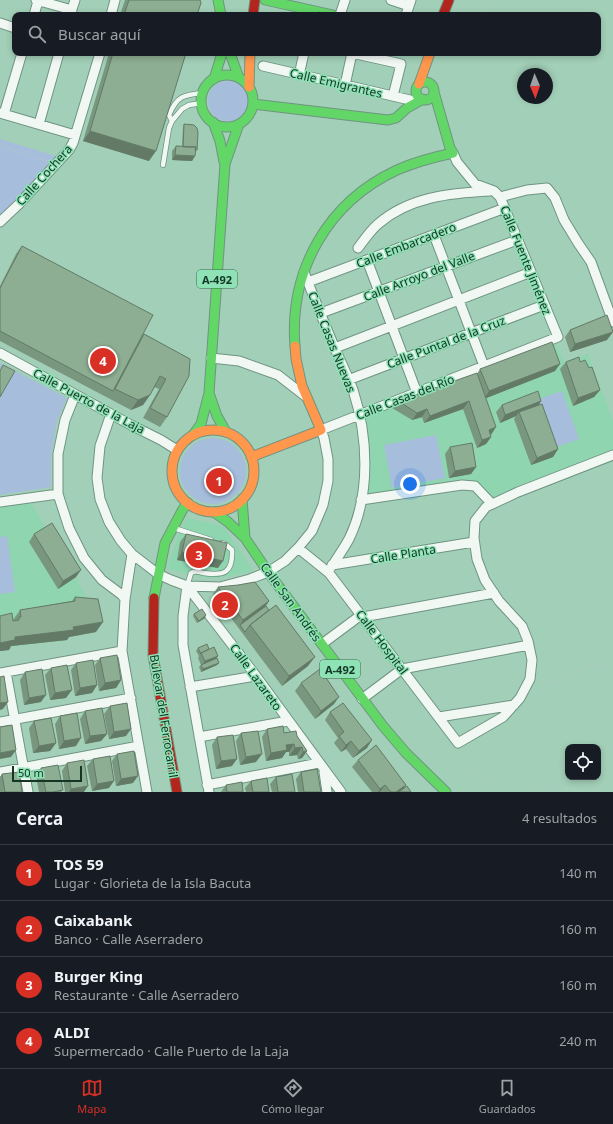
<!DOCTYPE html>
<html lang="es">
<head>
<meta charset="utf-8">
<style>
	:root { --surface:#171b24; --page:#242831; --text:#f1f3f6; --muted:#9ea1a6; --line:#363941; --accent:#d93025 }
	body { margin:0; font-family:"Noto Sans",sans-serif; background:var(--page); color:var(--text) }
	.controls { position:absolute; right:12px; bottom:12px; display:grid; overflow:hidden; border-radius:8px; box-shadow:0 2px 6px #0003 }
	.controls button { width:36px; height:36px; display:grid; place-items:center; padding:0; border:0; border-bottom:1px solid var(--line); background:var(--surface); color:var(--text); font:20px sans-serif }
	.compass { position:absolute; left:517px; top:68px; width:36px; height:36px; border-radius:50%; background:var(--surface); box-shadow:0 2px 6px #0003; rotate:178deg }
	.scale { position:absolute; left:12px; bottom:10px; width:70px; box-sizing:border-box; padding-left:4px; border:2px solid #133625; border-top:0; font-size:11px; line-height:14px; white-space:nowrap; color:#133625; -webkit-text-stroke:3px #8fe2b6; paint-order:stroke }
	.you { position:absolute; left:410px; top:484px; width:14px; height:14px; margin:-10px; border:3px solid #fff; border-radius:50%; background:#1a73e8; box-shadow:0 0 0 6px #1a73e833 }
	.badge { display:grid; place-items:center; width:26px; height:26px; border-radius:50%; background:var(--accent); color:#fff; font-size:13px; font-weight:700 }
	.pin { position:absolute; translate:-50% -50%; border:2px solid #fff; box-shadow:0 1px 4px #0006 }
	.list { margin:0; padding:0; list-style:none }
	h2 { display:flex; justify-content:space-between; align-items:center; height:52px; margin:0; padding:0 16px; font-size:17px }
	h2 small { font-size:13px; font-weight:400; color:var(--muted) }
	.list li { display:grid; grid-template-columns:26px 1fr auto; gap:12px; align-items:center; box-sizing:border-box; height:56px; padding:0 16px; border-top:1px solid var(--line) }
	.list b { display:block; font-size:15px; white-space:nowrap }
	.list p { margin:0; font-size:13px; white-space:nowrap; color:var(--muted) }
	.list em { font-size:13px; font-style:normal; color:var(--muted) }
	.icon { flex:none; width:22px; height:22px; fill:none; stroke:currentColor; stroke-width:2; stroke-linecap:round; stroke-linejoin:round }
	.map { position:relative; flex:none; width:613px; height:792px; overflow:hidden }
	.search { position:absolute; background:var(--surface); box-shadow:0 2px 6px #0003; left:12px; right:12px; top:12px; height:44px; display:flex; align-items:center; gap:10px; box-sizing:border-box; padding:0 14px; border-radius:8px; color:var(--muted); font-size:15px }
	.sheet { height:276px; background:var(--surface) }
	nav { display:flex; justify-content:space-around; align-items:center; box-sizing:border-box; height:56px; border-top:1px solid var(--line); background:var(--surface); font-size:11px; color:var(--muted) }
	nav a { display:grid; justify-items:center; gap:2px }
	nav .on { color:var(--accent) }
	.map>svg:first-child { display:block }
</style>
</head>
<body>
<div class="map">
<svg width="613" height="792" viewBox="0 0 613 792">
	<rect width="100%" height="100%" fill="#a2cfb7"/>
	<path fill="#8fd6b0" d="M554,339L564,362L588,354L613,421V455L492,504L475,486L361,500L364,484L359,415Z
		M29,498L47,530L76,577L90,606L96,632L67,637V640L8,647L0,651V502Z
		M187,518H189L203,522L215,524L223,527L228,533L253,571L230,576L218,578H207L186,574L167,568L177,539L185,521Z"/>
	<path fill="#a6bddb" d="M208 101a20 20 0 1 1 40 0a20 20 0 1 1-40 0Z
		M0,139L62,158L0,222Z
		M0,363L67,398L57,421L51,455V487L0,495Z
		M562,391L579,439L554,448L536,400Z
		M436,435L445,478L392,488L384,445Z
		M180 471a33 33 0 1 1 66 0a33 33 0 1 1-66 0Z
		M7,536L15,592L0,594V537Z"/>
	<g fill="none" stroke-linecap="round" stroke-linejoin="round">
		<g stroke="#709482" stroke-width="6">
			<path id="lane" d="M172,121L169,115C177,96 183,95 203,93
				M163,165L169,128L172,121L182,109L189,105L202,103
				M174,528L211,540
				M187,586L191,573C195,570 199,572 204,573C224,576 233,573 232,550L225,544L222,543"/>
		</g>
		<g stroke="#709482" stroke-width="11">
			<path id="street" d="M36,0L72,10
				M391,0L409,6
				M34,15L38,1
				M70,15L75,0
				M111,15L115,0
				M340,15L345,0
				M406,15L411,0
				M0,23L15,28
				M352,53L401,64L393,96
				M263,66L410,100
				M299,75L304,53
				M345,85L352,53
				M0,113L75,135
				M4,114L22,53
				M39,124L59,53
				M500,197L527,190L547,188L555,198L564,220L578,243L591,262L613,322
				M0,222L19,204L69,150L73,143L100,53
				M434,235L484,366
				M358,248C364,240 370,231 378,224C409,197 450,193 490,191
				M367,260L417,393
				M304,272C314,298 325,325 336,351C342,364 348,377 353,390C368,436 371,494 349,539C343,550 335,561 328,572
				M308,282L505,208
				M321,313L517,240
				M335,348L531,272
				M0,353L131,425L161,440L177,450
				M211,358L239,361L278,375L305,396
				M348,380L544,305
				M75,395L65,420L58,454V494L69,528L84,558L102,580L122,595L125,599
				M111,414L100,446L97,478L100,499L109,522L121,541L132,554L158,574L171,580L187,586L220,587L250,579L268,572L285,561L298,548L312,531L323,505L328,481V459L324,438L321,430L558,337L500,197L494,191L475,184L457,162L453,153
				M361,500L462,485L475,486L492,504
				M0,502L58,494
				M298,548L329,573L458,743L503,717L520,698L530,679L532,660L528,641L522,626L499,601L485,580L477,559L474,538L475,521L486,507L518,492L613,455
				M132,554L125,599L122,651L147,792
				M332,565L474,542
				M187,586L256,676L341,792
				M187,586L183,616V645L209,792
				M363,617L494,593
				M322,644L361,615
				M6,672L28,792
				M0,673L122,651
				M190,687L256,676
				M362,699L402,669L529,645
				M439,717L514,705
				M0,722L131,698
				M199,737L288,721
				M0,772L139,746
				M324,772L327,792
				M207,785L319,763"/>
		</g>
		<g stroke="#709482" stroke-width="11">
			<path id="fast" d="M218,0L221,15
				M265,0L333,15
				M230,53L239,78
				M201 101a26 26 0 1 1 52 0a26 26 0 1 1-52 0Z
				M214,79L222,53
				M416 91a9 9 0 1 1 18 0a9 9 0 1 1-18 0Z
				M253,104L388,120L396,118L407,108L423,99
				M213,122L220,141L224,162
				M295,346C289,270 328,202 397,170C415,162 434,157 453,153L450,148L434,92
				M209,393L217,416L226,432
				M193,435L201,424L209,393L225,164L239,124
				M242,499L245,538
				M214,512L228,522L245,538L268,572L383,726L406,753L446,792
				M154,598L165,543L183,509L188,503"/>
		</g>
		<g stroke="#709482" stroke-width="11">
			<path id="slow" d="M419,84L430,53
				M249,87L250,53
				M172 471a41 41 0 1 1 82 0a41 41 0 1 1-82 0Z
				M251,457L321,430L302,386L296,359L295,346"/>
		</g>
		<g stroke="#709482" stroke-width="11">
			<path id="jam" d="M253,15L255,0
				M443,15L449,0
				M154,598L153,655L177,792"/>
		</g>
		<path stroke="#bbc9c1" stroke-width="1.5" stroke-dasharray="1 3" stroke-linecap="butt" d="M483,15L492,0
			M0,146L47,161
			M144,574L141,596L139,628L140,671L162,792
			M170,590L166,618V641L170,684
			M538,681C551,685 565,681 577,674C581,671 586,666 591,665C596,664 608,665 613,667
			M459,752L463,766L499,792
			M532,792C548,782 568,789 586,792
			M592,792L613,747"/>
		<use href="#lane" stroke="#f1f8f4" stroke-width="4.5"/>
		<use href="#street" stroke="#f1f8f4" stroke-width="9"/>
		<use href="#fast" stroke="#63d668" stroke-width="9"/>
		<use href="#slow" stroke="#ff974d" stroke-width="9"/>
		<use href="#jam" stroke="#b3261e" stroke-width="9"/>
	</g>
	<path fill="#79967e" d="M125,0H200L197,15H120Z
		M109,53H186L149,161L83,141Z
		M184,124L195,153L192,161L172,160V151L176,146L182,147L183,127Z
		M22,246L140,340L144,334L190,359L167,417L160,427L143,418L159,389L154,387L150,395L143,405L131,410L0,341V286L16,254Z
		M570,330L607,340L570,352L565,337Z
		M566,362H580L589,368L600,390L594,397L573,406L560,369Z
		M480,369L555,371L486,398L491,437L486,444L477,448L463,409L424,423L422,417L412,420L392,408L398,401L477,374Z
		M541,401L539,405L558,449L553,457L531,465L514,419L516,416L500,423L496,412L502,405Z
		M450,447L476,467L471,474L449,478L445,454Z
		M34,534L76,577L58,589L29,542Z
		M186,534L218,568L177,560L180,542Z
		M218,587L266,606L308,666L282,686L213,594Z
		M75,597L96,632L69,637L67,640L11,646L9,650L0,651V616L13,621V620L20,610L72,601Z
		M194,614L205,618L197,623L193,616Z
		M198,648L209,649L218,656L215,659L217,665L201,672L199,667L201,665L198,658L199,656L196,651Z
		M100,658L121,680L116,688L99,691L95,665Z
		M76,663L97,685L92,693L75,696L71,670Z
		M51,668L66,698L50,700L45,675Z
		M25,672L41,702L24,705L20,680Z
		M301,683L334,704L315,719L295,691Z
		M110,706L126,736L109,739L104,714Z
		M85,711L107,734L101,741L85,744L80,719Z
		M330,712L367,748L353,758L346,749L341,752L334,743L338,738L325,720Z
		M60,716L76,746L59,749L55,724Z
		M34,721L56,743L50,751L33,753L29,728Z
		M267,729L297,736L307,751L302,758L298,759L297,755L289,756V752H286L282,758L266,761L262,737Z
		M241,733L256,762L240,765L236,741Z
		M217,737L232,766L216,769L212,745Z
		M117,754L133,783L116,786L112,761Z
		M93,759L109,788L92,791L87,766Z
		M358,760L406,785L403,789L411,792H372L352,767Z
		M67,763L84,792H65L62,771Z
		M41,768L62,792H39L36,776Z
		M301,772L321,792H298L296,779Z
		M2,774L22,792H0V777Z
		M276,777L295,792H272L270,784Z
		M251,781L269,792H246L245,788Z
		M226,785L243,792H221Z"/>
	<path fill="#637a67" d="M90,131L156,151L149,161L83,141Z
		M175,155L195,156L192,161L172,160Z
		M613,332L607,340L570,352L575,344Z
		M560,364L555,371L484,399L489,391Z
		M600,390L594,397L573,406L578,398Z
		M150,395L143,405L131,410L138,400Z
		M469,401L463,409L424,423L430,416Z
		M541,401L536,409L519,412L516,416L500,423L505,415Z
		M427,409L422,417L412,420L417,413Z
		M496,427L491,435L489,430Z
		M491,437L486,444L477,448L482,440Z
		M558,449L553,457L531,465L537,458Z
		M476,467L471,474L449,478L455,471Z
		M182,552L223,561L218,568L177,560Z
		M81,570L76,577L58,589L63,581Z
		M269,601L264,609L240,625L243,620Z
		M206,615L205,618L197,623L199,621Z
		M103,622L96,632L69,637L67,640L11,646L9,650L0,651V643L15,637Z
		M218,656L214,661L201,666L205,661Z
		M315,657L308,666L282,686L289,676Z
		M219,663L217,665L201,672L203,669Z
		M121,680L116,688L99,691L105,683Z
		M97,685L92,693L75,696L80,688Z
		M72,690L66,698L50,700L55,693Z
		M46,695L41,702L24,705L29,698Z
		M339,697L334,704L315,719L321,711Z
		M8,702L3,709L0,710V703Z
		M131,729L126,736L109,739L114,732Z
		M107,734L101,741L85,744L90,736Z
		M81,738L76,746L59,749L64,741Z
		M372,740L367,748L353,758L359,751Z
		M351,741L346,749L341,752L346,745Z
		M56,743L50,751L33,753L39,746Z
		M294,744L289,752H286L282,758L266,761L271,753L286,745Z
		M302,747L297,755L289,756L295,748Z
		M16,750L11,757L0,759V753Z
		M307,751L302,758L298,759L303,752Z
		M262,754L256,762L240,765L246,757Z
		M237,759L232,766L216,769L221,761Z
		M138,776L133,783L116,786L121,779Z
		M114,781L109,788L92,791L97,784Z
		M385,785L380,792H378L380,789Z
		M406,785L401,792H396Z
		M88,786L84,792H69L71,789Z"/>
	<path fill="#8dae93" stroke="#637a67" d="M129,0H200L201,3L197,15H124Z
		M319,12L328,15H319Z
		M113,53H186L156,151L90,131Z
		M184,124L194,125L197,128L198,133L197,150H195L196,147H183Z
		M176,146L196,147L195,156L175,155Z
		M22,246L153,315L113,391L0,331V288Z
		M607,315L613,332L575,344L570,330Z
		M144,334L190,359L189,376L167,417L150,408L166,379L160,376L150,395L138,400L115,389Z
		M552,342L560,364L489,391L480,369Z
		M579,357L580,362L585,360L589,368L592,367L600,390L578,398L566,362Z
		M3,365L15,371L0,397V371Z
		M477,373L496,427L489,430L491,437L482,440L469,401L430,416L427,409L417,413L398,401Z
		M538,391L541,401L505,415L502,405Z
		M542,404L558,449L537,458L519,412Z
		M472,443L476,467L455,471L450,447Z
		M52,523L81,570L63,581L34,534Z
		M186,534L227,543L223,561L182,552Z
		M255,582L269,601L243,620L218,587L238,585Z
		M75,597L98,599L103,622L73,627L74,630L15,637V640L0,643V616L12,613L13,621L19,620V617H21L20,610L75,601Z
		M276,605L315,657L289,676L250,625Z
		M266,606L269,610L250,625L245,632L240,625Z
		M202,609L206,615L199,621L194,614Z
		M207,644L209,649L201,653V654L198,648Z
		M214,647L218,656L205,661L201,653Z
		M117,655L121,680L105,683L100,658Z
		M217,658L219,663L203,669L201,665Z
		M93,660L97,685L80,688L76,663Z
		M67,665L72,690L55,693L51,668Z
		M42,669L46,695L29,698L25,672Z
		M320,669L339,697L321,711L301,683Z
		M4,676L8,702L0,703V677Z
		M127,703L131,729L114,732L110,706Z
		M343,703L372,740L359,751L351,741L346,745L339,736L344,732L330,712Z
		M102,708L107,734L90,736L85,711Z
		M77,713L81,738L64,741L60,716Z
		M51,718L56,743L39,746L34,721Z
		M12,725L16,750L0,753V727Z
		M283,726L284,733L296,731L297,736L307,751L303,752L302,747L295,748L294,744L286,745L287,750L271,753L267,729Z
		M258,731L262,754L246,757L241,733Z
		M233,735L237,759L221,761L217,737Z
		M376,745L406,785L396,792H391L385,785L380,789L358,760Z
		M134,751L138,776L121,779L117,754Z
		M110,756L114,781L97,784L93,759Z
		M84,760L88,786L71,789L67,763Z
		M58,765L63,790L53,792H46L41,768Z
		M317,769L321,792H304L301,772Z
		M19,772L22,792H5L2,774Z
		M292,774L295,792H278L276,777Z
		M267,778L269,792H253L251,781Z
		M242,782L243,792H227L226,785Z
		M407,786L411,792H399Z"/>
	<g text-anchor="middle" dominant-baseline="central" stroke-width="3" stroke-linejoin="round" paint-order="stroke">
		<g fill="#8fe2b6" stroke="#386a50" stroke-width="1">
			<rect x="197" y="270" width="40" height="18" rx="3"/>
			<rect x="320" y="660" width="40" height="18" rx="3"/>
		</g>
		<g font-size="11" font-weight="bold" fill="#133625">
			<text x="217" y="279">A-492</text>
			<text x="340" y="669">A-492</text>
		</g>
		<g font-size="12" fill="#133625" stroke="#8fe2b6">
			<text transform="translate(336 83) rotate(13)">Calle Emigrantes</text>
			<text transform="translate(44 175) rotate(-48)">Calle Cochera</text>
			<text transform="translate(406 245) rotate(-21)">Calle Embarcadero</text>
			<text transform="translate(526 260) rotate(68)">Calle Fuente Jiménez</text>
			<text transform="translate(419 276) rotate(-21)">Calle Arroyo del Valle</text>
			<text transform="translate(332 342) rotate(68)">Calle Casas Nuevas</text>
			<text transform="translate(446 342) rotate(-21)">Calle Puntal de la Cruz</text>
			<text transform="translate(405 397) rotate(-21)">Calle Casas del Río</text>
			<text transform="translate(89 401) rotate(28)">Calle Puerto de la Laja</text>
			<text transform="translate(403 554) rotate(-9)">Calle Planta</text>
			<text transform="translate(291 602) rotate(54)">Calle San Andrés</text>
			<text transform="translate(382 642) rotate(53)">Calle Hospital</text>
			<text transform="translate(256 677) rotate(54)">Calle Lazareto</text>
			<text transform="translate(164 716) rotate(81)">Bulevar del Ferrocarril</text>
		</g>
	</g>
</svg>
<div class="controls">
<button><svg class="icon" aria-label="locate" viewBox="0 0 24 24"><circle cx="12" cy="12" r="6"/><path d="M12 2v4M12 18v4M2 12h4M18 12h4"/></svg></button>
</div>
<svg class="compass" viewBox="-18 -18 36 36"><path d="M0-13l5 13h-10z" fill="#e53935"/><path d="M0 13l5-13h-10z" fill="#9ea1a6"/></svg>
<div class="scale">50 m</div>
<div class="you"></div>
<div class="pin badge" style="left:219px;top:481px">1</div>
<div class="pin badge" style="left:225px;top:605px">2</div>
<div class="pin badge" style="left:199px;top:555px">3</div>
<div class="pin badge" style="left:103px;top:361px">4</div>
<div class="search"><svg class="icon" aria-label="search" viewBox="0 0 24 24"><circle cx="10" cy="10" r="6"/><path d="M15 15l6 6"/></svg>Buscar aquí</div>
</div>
<section class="sheet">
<h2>Cerca<small>4 resultados</small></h2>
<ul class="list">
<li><span class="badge">1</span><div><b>TOS 59</b><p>Lugar · Glorieta de la Isla Bacuta</p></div><em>140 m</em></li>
<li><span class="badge">2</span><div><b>Caixabank</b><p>Banco · Calle Aserradero</p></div><em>160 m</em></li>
<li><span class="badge">3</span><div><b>Burger King</b><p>Restaurante · Calle Aserradero</p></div><em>160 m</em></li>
<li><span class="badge">4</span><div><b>ALDI</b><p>Supermercado · Calle Puerto de la Laja</p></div><em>240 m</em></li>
</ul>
</section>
<nav>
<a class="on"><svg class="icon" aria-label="map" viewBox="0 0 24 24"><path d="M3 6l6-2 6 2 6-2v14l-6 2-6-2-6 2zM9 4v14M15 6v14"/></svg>Mapa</a>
<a><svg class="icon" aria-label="directions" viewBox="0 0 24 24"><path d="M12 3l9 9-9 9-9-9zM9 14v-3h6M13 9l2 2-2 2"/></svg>Cómo llegar</a>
<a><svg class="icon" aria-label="saved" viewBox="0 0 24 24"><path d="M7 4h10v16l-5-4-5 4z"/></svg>Guardados</a>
</nav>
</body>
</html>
